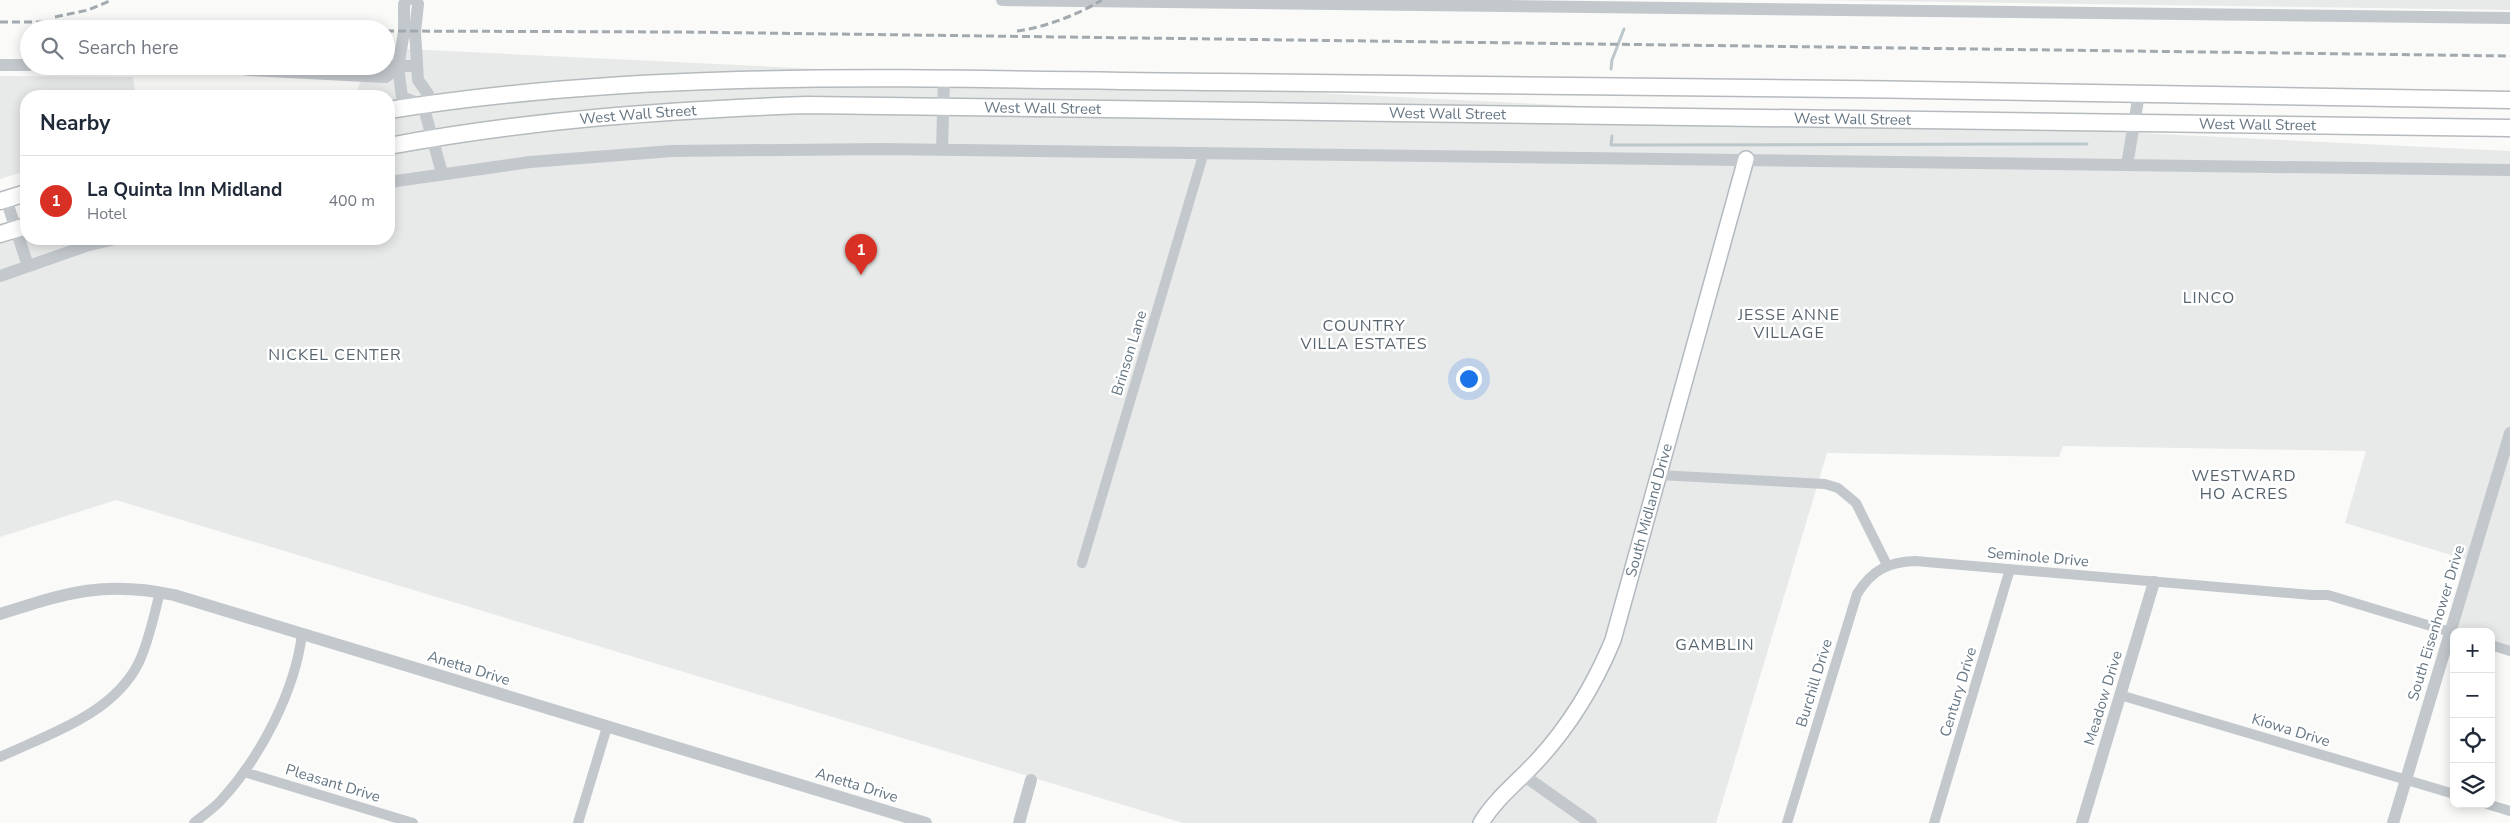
<!DOCTYPE html>
<html lang="en">
<head>
<meta charset="utf-8">
<style>
	:root { --surface:#fff; --page:#f2f2f3; --text:#1f2937; --muted:#747a83; --line:#e0e1e3; --accent:#d93025 }
	body { margin:0; font-family:"Nunito Sans",sans-serif; background:var(--page); color:var(--text) }
	.controls { position:absolute; right:15px; bottom:15px; display:grid; overflow:hidden; border-radius:10px; box-shadow:0 2px 12px #0003 }
	.controls button { width:45px; height:45px; display:grid; place-items:center; padding:0; border:0; border-bottom:1px solid var(--line); background:var(--surface); color:var(--text); font:25px sans-serif }
	.you { position:absolute; left:1468px; top:378px; width:18px; height:18px; margin:-12px; border:4px solid #fff; border-radius:50%; background:#1a73e8; box-shadow:0 0 0 8px #1a73e833 }
	.badge { display:grid; place-items:center; width:32px; height:32px; border-radius:50%; background:var(--accent); color:#fff; font-size:16px; font-weight:700 }
	.pin { position:absolute; translate:-50% -41px; filter:drop-shadow(0 1px 2px #0008) }
	.pin::after { content:''; position:absolute; top:26px; width:18px; height:15px; background:inherit; clip-path:polygon(0 0,100% 0,50% 100%) }
	.list { margin:0; padding:0; list-style:none }
	h2 { display:flex; justify-content:space-between; align-items:center; height:65px; margin:0; padding:0 20px; font-size:21px }
	h2 small { font-size:16px; font-weight:400; color:var(--muted) }
	.list li { display:grid; grid-template-columns:32px 1fr auto; gap:15px; align-items:center; box-sizing:border-box; height:90px; padding:0 20px; border-top:1px solid var(--line) }
	.list b { display:block; font-size:19px; white-space:nowrap }
	.list p { margin:0; font-size:16px; white-space:nowrap; color:var(--muted) }
	.list em { font-size:16px; font-style:normal; color:var(--muted) }
	.icon { flex:none; width:28px; height:28px; fill:none; stroke:currentColor; stroke-width:2; stroke-linecap:round; stroke-linejoin:round }
	.map { position:relative; flex:none; width:2510px; height:823px; overflow:hidden }
	.search { position:absolute; background:var(--surface); box-shadow:0 2px 12px #0003; left:20px; top:20px; width:375px; height:55px; display:flex; align-items:center; gap:12px; box-sizing:border-box; padding:0 18px; border-radius:28px; color:var(--muted); font-size:19px }
	.panel { position:absolute; background:var(--surface); box-shadow:0 2px 12px #0003; left:20px; top:90px; width:375px; height:155px; border-radius:20px }
	.map>svg:first-child { display:block }
</style>
</head>
<body>
<div class="map">
<svg width="2510" height="823" viewBox="0 0 2510 823">
	<rect width="100%" height="100%" fill="#fafaf8"/>
	<path fill="#e8e9e9" d="M1811,0H2510V10Z
		M386,48L2510,151V651L2491,645V632H2454L2474,562L2345,523L2366,451L2063,446L2059,457L1827,453L1716,823H1183L116,500L0,537V234L26,222V239H389V96H356L365,66H386Z
		M0,76L133,77L136,96H26V171L0,179Z"/>
	<g fill="none" stroke-linecap="round" stroke-linejoin="round">
		<path stroke="#bbc7cb" stroke-width="3" d="M1611,69L1612,60L1624,29
			M1612,136L1611,145L2087,144"/>
		<g stroke="#b3babf" stroke-width="18">
			<g id="secondary">
				<path id="s1" d="M1481,823C1495,799 1519,781 1538,760C1571,724 1594,686 1613,640L1746,159"/>
			</g>
		</g>
		<g stroke="#b5babe" stroke-width="19">
			<g id="primary">
				<path d="M389,110C663,66 942,80 1219,82C1649,84 2080,93 2510,100"/>
				<path id="s2" d="M389,146C527,120 667,110 807,105L2510,128"/>
				<path d="M0,201L26,193"/>
				<path d="M0,234L26,226"/>
			</g>
		</g>
		<path stroke="#c3c8cc" stroke-width="10" d="M1659,475L1825,484L1838,488L1856,503L1887,565
			M1082,563L1204,152
			M2491,645L2510,651
			M2120,695L2454,794
			M0,757C49,734 114,714 139,662C149,641 154,615 160,592
			M244,772L413,823
			M2487,804L2510,811
			M194,823C203,815 215,808 223,798C261,756 295,691 302,634
			M578,823L607,727
			M1787,823L1857,594C1872,570 1888,562 1915,561L2312,595H2328L2454,633
			M1934,823L2010,569"/>
		<path stroke="#c3c8cc" stroke-width="12" d="M407,0L404,4V32L398,67L402,97L423,105
			M416,0L418,4L415,32L418,80L428,94L423,105L442,173
			M1002,0L2510,18
			M0,65H29
			M224,66L249,70L386,77L398,67
			M380,66H417
			M942,150L944,80
			M2127,165L2139,94
			M389,182L530,162L672,151L881,149L2510,170
			M6,199L28,266
			M0,276L86,246L115,239
			M0,614C66,593 104,580 174,595L926,823
			M1523,775L1591,823
			M1019,823L1031,780
			M2082,823L2154,582
			M2393,823L2510,433"/>
		<use href="#secondary" stroke="#fff" stroke-width="15"/>
		<use href="#primary" stroke="#fff" stroke-width="16"/>
		<path stroke="#a2aab0" stroke-width="3" stroke-dasharray="8 4" stroke-linecap="butt" d="M55,17L88,10L112,0
			M0,22H109L313,29
			M386,31L682,32L2510,56
			M1017,31C1046,27 1077,15 1102,0"/>
	</g>
	<g text-anchor="middle" dominant-baseline="central" stroke-width="5" stroke-linejoin="round" paint-order="stroke">
		<g font-size="15" fill="#657683" stroke="#fff">
			<text stroke="none"><textPath href="#s2" startOffset="656">West Wall Street</textPath></text>
			<text stroke="none"><textPath href="#s2" startOffset="1061">West Wall Street</textPath></text>
			<text stroke="none"><textPath href="#s2" startOffset="251">West Wall Street</textPath></text>
			<text stroke="none"><textPath href="#s2" startOffset="1466">West Wall Street</textPath></text>
			<text stroke="none"><textPath href="#s2" startOffset="1871">West Wall Street</textPath></text>
			<text transform="translate(1129 353) rotate(-73)">Brinson Lane</text>
			<text stroke="none"><textPath href="#s1" startOffset="362">South Midland Drive</textPath></text>
			<text transform="translate(2038 557) rotate(5)">Seminole Drive</text>
			<text transform="translate(2436 623) rotate(-73)">South Eisenhower Drive</text>
			<text transform="translate(469 668) rotate(17)">Anetta Drive</text>
			<text transform="translate(1814 683) rotate(-73)">Burchill Drive</text>
			<text transform="translate(1958 692) rotate(-73)">Century Drive</text>
			<text transform="translate(2103 698) rotate(-73)">Meadow Drive</text>
			<text transform="translate(2291 730) rotate(17)">Kiowa Drive</text>
			<text transform="translate(333 783) rotate(17)">Pleasant Drive</text>
			<text transform="translate(857 785) rotate(17)">Anetta Drive</text>
		</g>
		<g font-size="16" letter-spacing="1" fill="#57646e" stroke="#fff">
			<text x="2209" y="298">LINCO</text>
			<text x="1789" y="315">JESSE ANNE<tspan x="1789" dy="18">VILLAGE</tspan></text>
			<text x="1364" y="326">COUNTRY<tspan x="1364" dy="18">VILLA ESTATES</tspan></text>
			<text x="335" y="355">NICKEL CENTER</text>
			<text x="2244" y="476">WESTWARD<tspan x="2244" dy="18">HO ACRES</tspan></text>
			<text x="1715" y="645">GAMBLIN</text>
		</g>
	</g>
</svg>
<div class="controls">
<button>+</button>
<button>−</button>
<button><svg class="icon" aria-label="locate" viewBox="0 0 24 24"><circle cx="12" cy="12" r="6"/><path d="M12 2v4M12 18v4M2 12h4M18 12h4"/></svg></button>
<button><svg class="icon" aria-label="layers" viewBox="0 0 24 24"><path d="M12 4l9 5-9 5-9-5zM3 14l9 5 9-5"/></svg></button>
</div>
<div class="you"></div>
<div class="pin badge" style="left:861px;top:275px">1</div>
<div class="search"><svg class="icon" aria-label="search" viewBox="0 0 24 24"><circle cx="10" cy="10" r="6"/><path d="M15 15l6 6"/></svg>Search here</div>
<section class="panel">
<h2>Nearby<small></small></h2>
<ul class="list">
<li><span class="badge">1</span><div><b>La Quinta Inn Midland</b><p>Hotel</p></div><em>400 m</em></li>
</ul>
</section>
</div>
</body>
</html>
